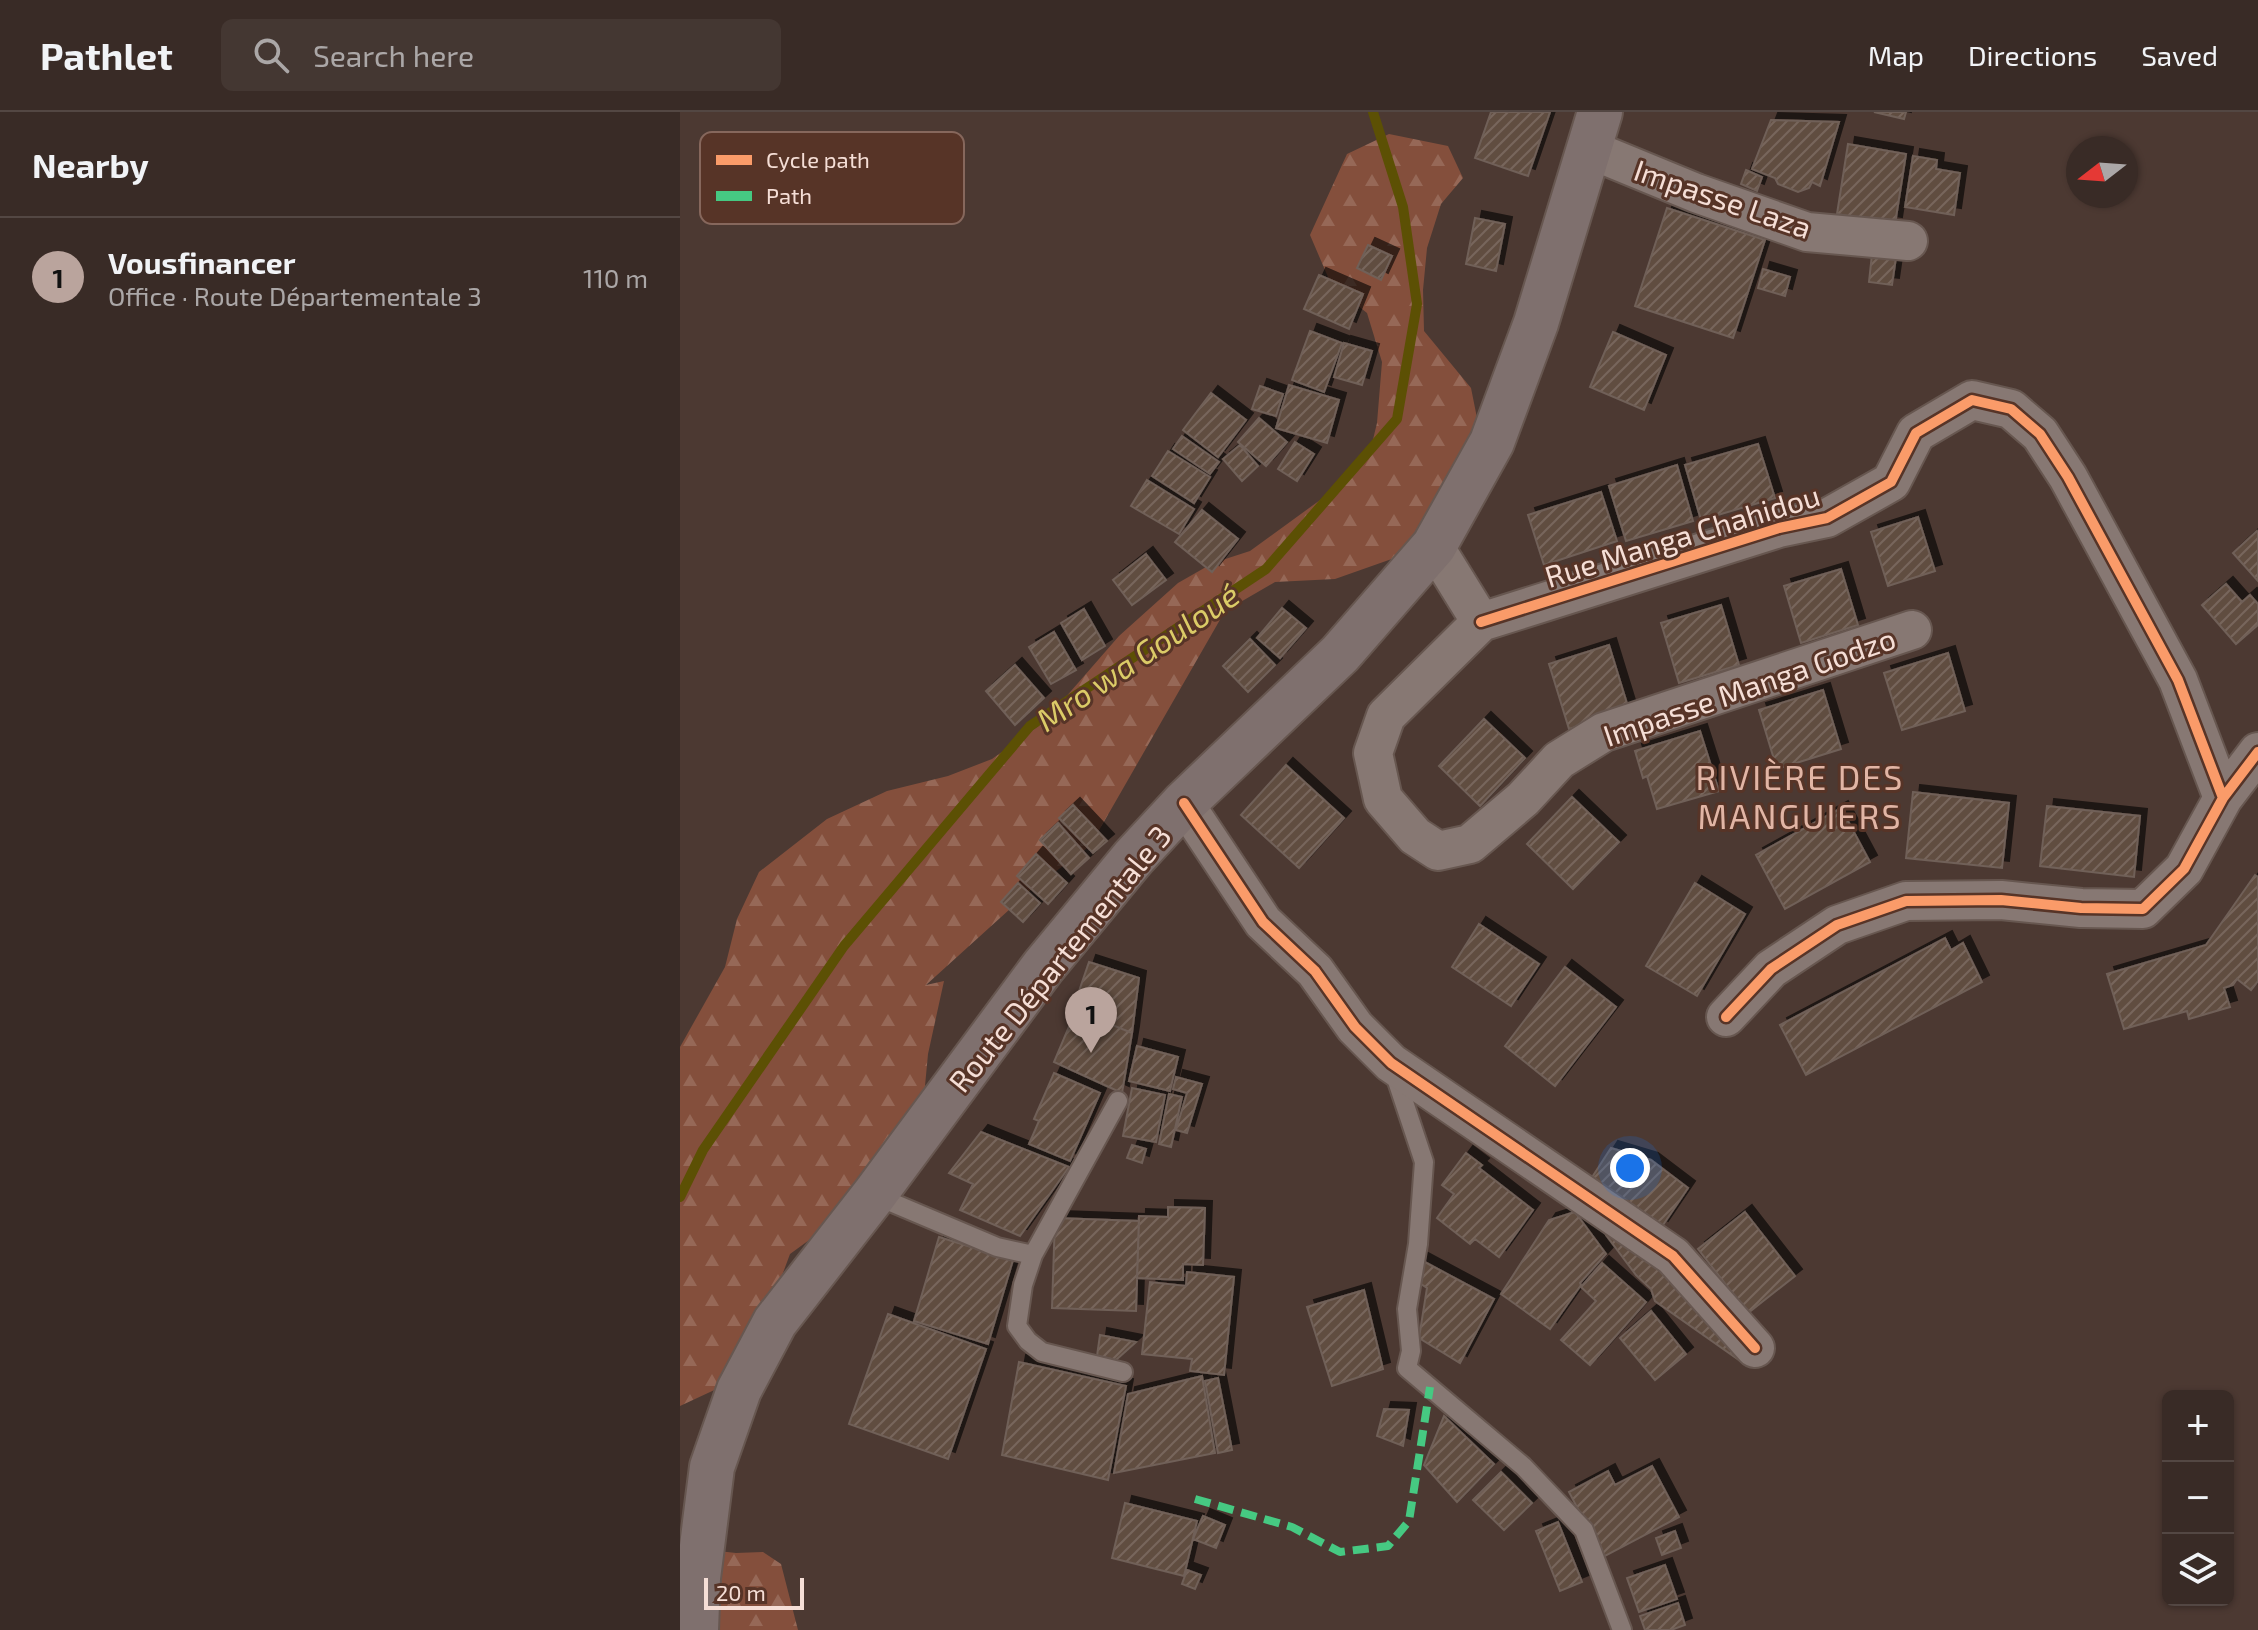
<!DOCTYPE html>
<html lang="en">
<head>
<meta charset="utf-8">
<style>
	:root { --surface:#392b26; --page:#443732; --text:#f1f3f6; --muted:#aba7a7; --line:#534743; --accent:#baa49d }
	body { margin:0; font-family:"Exo 2",sans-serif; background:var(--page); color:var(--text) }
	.controls { position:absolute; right:24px; bottom:24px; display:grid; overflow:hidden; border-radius:12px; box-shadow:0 2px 6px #0004 }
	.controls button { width:72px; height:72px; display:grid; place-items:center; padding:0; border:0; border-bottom:2px solid var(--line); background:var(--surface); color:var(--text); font:40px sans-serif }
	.compass { position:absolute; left:1386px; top:24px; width:72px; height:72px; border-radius:50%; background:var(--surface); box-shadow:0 2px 6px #0004; rotate:253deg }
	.scale { position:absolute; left:24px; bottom:20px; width:100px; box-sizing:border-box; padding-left:8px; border:4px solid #f5ded6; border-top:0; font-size:22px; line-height:28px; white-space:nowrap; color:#f5ded6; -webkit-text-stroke:6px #573427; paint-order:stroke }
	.you { position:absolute; left:950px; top:1056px; width:28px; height:28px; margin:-20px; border:6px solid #fff; border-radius:50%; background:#1a73e8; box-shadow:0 0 0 12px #1a73e833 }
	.badge { display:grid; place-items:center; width:52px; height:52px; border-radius:50%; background:var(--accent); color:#111; font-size:26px; font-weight:700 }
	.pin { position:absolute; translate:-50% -66px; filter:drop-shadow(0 2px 4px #0008) }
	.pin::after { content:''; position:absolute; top:42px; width:28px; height:24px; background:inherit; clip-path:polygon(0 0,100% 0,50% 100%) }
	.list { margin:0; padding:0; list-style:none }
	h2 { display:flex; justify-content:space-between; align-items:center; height:104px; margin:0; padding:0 32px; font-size:34px }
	h2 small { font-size:26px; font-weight:400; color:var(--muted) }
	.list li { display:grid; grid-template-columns:52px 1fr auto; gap:24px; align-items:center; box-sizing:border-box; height:120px; padding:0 32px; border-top:2px solid var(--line) }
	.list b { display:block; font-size:30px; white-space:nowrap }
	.list p { margin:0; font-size:26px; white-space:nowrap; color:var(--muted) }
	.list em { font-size:26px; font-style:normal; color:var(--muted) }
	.icon { flex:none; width:44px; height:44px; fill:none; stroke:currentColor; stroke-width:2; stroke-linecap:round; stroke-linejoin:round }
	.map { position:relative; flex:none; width:1578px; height:1518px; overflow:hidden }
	header { display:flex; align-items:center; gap:48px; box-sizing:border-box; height:112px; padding:0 40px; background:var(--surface); border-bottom:2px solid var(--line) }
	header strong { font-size:38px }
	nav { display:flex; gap:44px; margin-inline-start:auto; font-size:28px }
	.search { width:560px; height:72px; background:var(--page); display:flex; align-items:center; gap:20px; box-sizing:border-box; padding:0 28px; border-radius:12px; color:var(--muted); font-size:30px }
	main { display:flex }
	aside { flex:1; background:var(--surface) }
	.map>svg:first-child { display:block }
</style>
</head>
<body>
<header>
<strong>Pathlet</strong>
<div class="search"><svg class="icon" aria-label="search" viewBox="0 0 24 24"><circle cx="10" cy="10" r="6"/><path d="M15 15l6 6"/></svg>Search here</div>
<nav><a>Map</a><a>Directions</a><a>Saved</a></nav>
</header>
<main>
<aside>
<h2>Nearby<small></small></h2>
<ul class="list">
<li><span class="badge">1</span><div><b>Vousfinancer</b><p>Office · Route Départementale 3</p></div><em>110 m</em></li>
</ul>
</aside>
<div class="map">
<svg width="1578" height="1518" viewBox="0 0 1578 1518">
	<defs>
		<pattern id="forest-firs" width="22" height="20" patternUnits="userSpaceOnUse" patternTransform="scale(2)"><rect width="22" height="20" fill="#844f3c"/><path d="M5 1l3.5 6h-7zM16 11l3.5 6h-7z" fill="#966857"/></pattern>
		<pattern id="building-hatch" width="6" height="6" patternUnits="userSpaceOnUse" patternTransform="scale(2)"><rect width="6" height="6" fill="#604d41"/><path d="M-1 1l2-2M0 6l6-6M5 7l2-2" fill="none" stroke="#77665c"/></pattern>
		<filter id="shadow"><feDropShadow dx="7" dy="-7" stdDeviation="0" flood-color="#0009"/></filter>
	</defs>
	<rect width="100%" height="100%" fill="#4c3932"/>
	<path fill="url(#forest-firs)" d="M709,22L768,34L783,66L761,92L747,136L743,178L744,219L791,276L799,316L740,437L655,467L595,470L545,499L410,734L352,777L246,873L264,869L248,942L243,995L169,1099L110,1142L94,1185L58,1267L0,1294V935L45,855L57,807L79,760L147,707L207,679L268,664L312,647L364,610L439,524L498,471L533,451L570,439L647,383L689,344L697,311L702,250L687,201L651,172L630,123L667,42Z
		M29,1438L56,1441L83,1440L101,1452L118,1518H8Z"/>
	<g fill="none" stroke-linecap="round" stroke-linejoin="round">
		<path stroke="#5c5004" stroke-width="10" d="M0,1085L23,1038L164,834L350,614L586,457L717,307L737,192L723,95L693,0"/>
	</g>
	<path fill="url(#building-hatch)" stroke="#706058" stroke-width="2" filter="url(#shadow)" d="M811,0H870L848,64L795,46Z
		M1194,0H1226L1224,7Z
		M1091,8L1159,10L1140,74L1132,70L1129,76L1118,80L1098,72L1095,66L1072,57Z
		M1168,32L1226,42L1215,112L1157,102Z
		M1233,44L1257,48L1256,57L1280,61L1274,103L1225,95Z
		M1066,58L1082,65L1077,79L1061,72Z
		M987,96L1085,128L1053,226L955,194Z
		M795,106L825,112L816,159L786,152Z
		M688,133L712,144L701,168L677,156Z
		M1192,142L1216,145L1212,173L1189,170Z
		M1083,157L1110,165L1105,184L1078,176Z
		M639,163L683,182L669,217L624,197Z
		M630,219L662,231L644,280L612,268Z
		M933,220L986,243L964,298L910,275Z
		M664,231L692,239L682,273L654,265Z
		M609,273L659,288L647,331L596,316Z
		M580,274L603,282L596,304L572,297Z
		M531,281L566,308L538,345L503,318Z
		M579,306L607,330L586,354L558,330Z
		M502,324L539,350L530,362L493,337Z
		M615,330L634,342L617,369L598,357Z
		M1078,332L1095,386L1021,408L1005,353Z
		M560,333L578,354L562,369L543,347Z
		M488,339L530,365L514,391L472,364Z
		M997,353L1013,409L946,429L929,374Z
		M467,368L514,397L499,422L451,394Z
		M921,380L937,429L864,453L848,403Z
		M522,398L558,427L532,460L495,430Z
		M1238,405L1255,459L1208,474L1191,420Z
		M1577,419L1578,420V469L1553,441Z
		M466,442L486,468L452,493L433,468Z
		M1161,457L1178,513L1121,531L1104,474Z
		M1546,472L1562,490L1570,483L1578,492V513L1556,532L1522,493Z
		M1041,493L1059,553L999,571L981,511Z
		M602,496L626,516L600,546L577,526Z
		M404,497L425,534L402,548L381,511Z
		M374,520L396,558L371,572L349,535Z
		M570,527L595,553L568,580L543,554Z
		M929,533L949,598L889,617L869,552Z
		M1268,541L1285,599L1222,618L1204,561Z
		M335,553L364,586L335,613L306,579Z
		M1143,578L1161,637L1097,657L1079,598Z
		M804,607L845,646L800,694L759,654Z
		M1020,619L1039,679L977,697L967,664L963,666L955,639Z
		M606,653L664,706L619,756L561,703Z
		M1233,680L1329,691L1322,756L1226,746Z
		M892,685L939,730L893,777L847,732Z
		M393,693L427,729L413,741L379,706Z
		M1367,694L1460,704L1454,765L1360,754Z
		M1161,696L1190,750L1105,797L1076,743Z
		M378,711L409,746L391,762L360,728Z
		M356,742L387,771L368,792L337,764Z
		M1575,763L1578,765V869L1571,878L1557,867L1553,873L1544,876L1550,895L1509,907L1507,899L1444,917L1427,862L1526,833Z
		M338,771L360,791L343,810L321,790Z
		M1015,771L1065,802L1017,884L966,854Z
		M799,812L859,852L831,894L772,855Z
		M1265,826L1271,838L1283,831L1302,870L1126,963L1100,913Z
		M409,850L459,866L452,921L415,906L418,896L396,888Z
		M885,855L936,895L875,974L825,934Z
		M396,898L452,921L442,981L374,950Z
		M457,934L498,945L490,979L449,969Z
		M374,961L420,981L390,1049L349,1032L359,1009L354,1007Z
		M496,965L522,972L507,1021L496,1018L507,981L493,977Z
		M452,976L485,983L476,1030L443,1024Z
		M489,982L502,985L491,1035L479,1032Z
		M301,1020L389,1055L340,1124L280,1098L293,1072L269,1061Z
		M452,1033L466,1037L462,1051L447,1046Z
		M931,1036L971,1048L1008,1076L981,1116L909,1070Z
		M786,1041L802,1053L799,1056L853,1098L819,1145L795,1127L790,1132L757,1106L774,1082L762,1073Z
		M488,1095L525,1096L523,1153L503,1152V1168L457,1166L459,1104L488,1105Z
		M895,1100L926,1142L900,1171L901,1173L870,1217L821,1182L869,1108Z
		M1065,1100L1115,1164L1068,1201L1018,1137Z
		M375,1106L459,1109L456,1199L372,1196Z
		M941,1111L1072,1241L1066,1253L975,1189L971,1177L956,1163L926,1123Z
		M259,1125L333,1148L308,1232L234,1209Z
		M741,1148L814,1187L780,1251L739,1226L747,1176L738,1170Z
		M922,1151L966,1190L910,1253L881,1228L916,1189L901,1175Z
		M507,1160L554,1165L544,1263L510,1259L512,1247L462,1242L470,1170L506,1174Z
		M684,1178L703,1257L652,1274L627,1195Z
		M971,1199L1006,1242L975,1268L940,1226Z
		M208,1202L306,1237L268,1347L169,1312Z
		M420,1223L456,1230L436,1248L417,1244Z
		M339,1250L446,1274L428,1368L322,1343Z
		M522,1264L535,1341L434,1361L448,1282Z
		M538,1266L552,1338L538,1341L525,1269Z
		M704,1297L729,1298L723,1334L697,1324Z
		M764,1304L814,1352L777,1390L744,1353Z
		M972,1354L999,1405L923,1445L889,1380L928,1359L935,1373Z
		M821,1360L852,1391L824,1418L793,1388Z
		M445,1391L517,1409L504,1464L432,1446Z
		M523,1404L545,1413L536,1436L513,1427Z
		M878,1410L902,1470L880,1479L856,1419Z
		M995,1419L1001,1436L982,1443L976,1426Z
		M985,1453L997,1487L959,1500L947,1466Z
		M507,1458L521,1463L515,1477L502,1472Z
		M998,1491L1005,1513L991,1518H965L960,1504Z"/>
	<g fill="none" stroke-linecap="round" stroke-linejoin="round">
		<g stroke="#675750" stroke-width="22">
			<path id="service" d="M714,960L744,1050L738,1132L727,1197L731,1239L727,1256L843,1354L904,1418L942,1518
				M194,1083L317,1135L353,1143L438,989
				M353,1143L343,1173L337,1214L348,1229L362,1240L443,1260"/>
		</g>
		<g stroke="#675750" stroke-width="42">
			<path id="minor" d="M909,37L1016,81L1127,120L1228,129
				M754,434L801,510L706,604L693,641L703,687L735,724L758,739L790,732L843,687L879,648L924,620L1232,518
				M801,510L1099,416L1147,406L1211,370L1236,321L1292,288L1331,297L1360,322L1388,365L1498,568L1543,686
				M504,691L583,810L635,859L675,915L711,951L993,1144L1075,1236
				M1046,905L1091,857L1157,813L1226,789L1321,788L1401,796L1463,797L1504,757L1543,686L1578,640"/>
		</g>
		<g stroke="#675750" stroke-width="48">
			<path id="secondary" d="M16,1518L18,1466L32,1355L59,1278L95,1210L194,1083L363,855L453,746L504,691L660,542L754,434L812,330L856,211L920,0"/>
		</g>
		<use href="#service" stroke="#877873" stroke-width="18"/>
		<use href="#minor" stroke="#877873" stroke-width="38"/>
		<use href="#secondary" stroke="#7f706e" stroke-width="44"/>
		<path stroke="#46c982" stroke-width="8" stroke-dasharray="16 8" stroke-linecap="butt" d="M515,1387L612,1415L660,1440L708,1434L729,1409L750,1275"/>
		<g stroke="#573427" stroke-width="15">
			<path id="cycleway" d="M801,510L1099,416L1147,406L1211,370L1236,321L1292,288L1331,297L1360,322L1388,365L1498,568L1543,686
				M504,691L583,810L635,859L675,915L711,951L993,1144L1075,1236
				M1046,905L1091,857L1157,813L1226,789L1321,788L1401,796L1463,797L1504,757L1543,686L1578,640"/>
		</g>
		<use href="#cycleway" stroke="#fa9b69" stroke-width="10"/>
	</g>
	<g text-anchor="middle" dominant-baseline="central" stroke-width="6" stroke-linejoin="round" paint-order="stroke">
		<g font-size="30" fill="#f5ded6" stroke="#573427">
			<text transform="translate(1043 86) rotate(19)">Impasse Laza</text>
			<text transform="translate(1002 423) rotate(-17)">Rue Manga Chahidou</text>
			<text transform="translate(1069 574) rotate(-19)">Impasse Manga Godzo</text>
			<text transform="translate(379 846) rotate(-51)">Route Départementale 3</text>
		</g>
		<g font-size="32" font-style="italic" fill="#dbcb67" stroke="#573427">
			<text transform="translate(457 544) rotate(-34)">Mro wa Gouloué</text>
		</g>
		<g font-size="34" letter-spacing="2" fill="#e1b5a5" stroke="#573427">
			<text x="1120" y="664">RIVIÈRE DES<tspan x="1120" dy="39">MANGUIERS</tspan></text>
		</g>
	</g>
	<rect x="20" y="20" width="264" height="92" rx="12" fill="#573427" stroke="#86675c" stroke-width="2"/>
	<rect x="36" y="43" width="36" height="10" fill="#fa9b69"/>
	<rect x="36" y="79" width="36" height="10" fill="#46c982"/>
	<g font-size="22" fill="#f5ded6">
		<text x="86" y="56">Cycle path</text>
		<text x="86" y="92">Path</text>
	</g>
</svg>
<div class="controls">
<button>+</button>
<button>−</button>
<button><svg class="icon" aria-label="layers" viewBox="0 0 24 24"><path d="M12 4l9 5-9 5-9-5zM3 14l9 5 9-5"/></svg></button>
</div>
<svg class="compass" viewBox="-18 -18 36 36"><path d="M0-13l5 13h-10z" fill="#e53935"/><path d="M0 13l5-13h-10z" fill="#aba7a7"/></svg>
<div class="scale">20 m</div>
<div class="you"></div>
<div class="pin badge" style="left:411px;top:941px">1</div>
</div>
</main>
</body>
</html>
